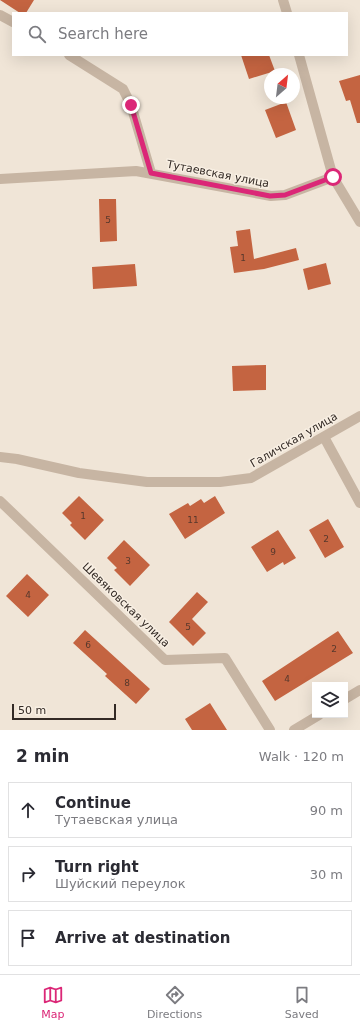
<!DOCTYPE html>
<html lang="en">
<head>
<meta charset="utf-8">
<style>
	:root { --surface:#fff; --page:#f2f2f3; --text:#2b2b33; --muted:#7c7c81; --line:#e1e1e2; --accent:#db2777 }
	body { margin:0; font-family:"DejaVu Sans",sans-serif; background:var(--page); color:var(--text) }
	.controls { position:absolute; right:12px; bottom:12px; display:grid; overflow:hidden; border-radius:0px; box-shadow:0 4px 16px #0002 }
	.controls button { width:36px; height:36px; display:grid; place-items:center; padding:0; border:0; border-bottom:1px solid var(--line); background:var(--surface); color:var(--text); font:20px sans-serif }
	.compass { position:absolute; left:264px; top:68px; width:36px; height:36px; border-radius:50%; background:var(--surface); box-shadow:0 4px 16px #0002; rotate:28deg }
	.scale { position:absolute; left:12px; bottom:10px; width:104px; box-sizing:border-box; padding-left:4px; border:2px solid #332a25; border-top:0; font-size:11px; line-height:14px; white-space:nowrap; color:#332a25; -webkit-text-stroke:3px #f8efe3; paint-order:stroke }
	.stop { position:absolute; width:12px; height:12px; margin:-9px; border:3px solid #db2777; border-radius:50%; background:#fff }
	.stop.end { background:#db2777; border-color:#fff; box-shadow:0 1px 4px #0008 }
	.list { margin:0; padding:0; list-style:none }
	h2 { display:flex; justify-content:space-between; align-items:center; height:52px; margin:0; padding:0 16px; font-size:17px }
	h2 small { font-size:13px; font-weight:400; color:var(--muted) }
	.list li { display:grid; grid-template-columns:26px 1fr auto; gap:12px; align-items:center; box-sizing:border-box; height:56px; margin:0 8px 8px; padding:0 8px; border:1px solid var(--line); border-radius:0px }
	.list b { display:block; font-size:15px; white-space:nowrap }
	.list p { margin:0; font-size:13px; white-space:nowrap; color:var(--muted) }
	.list em { font-size:13px; font-style:normal; color:var(--muted) }
	.icon { flex:none; width:22px; height:22px; fill:none; stroke:currentColor; stroke-width:2; stroke-linecap:round; stroke-linejoin:round }
	.map { position:relative; flex:none; width:360px; height:730px; overflow:hidden }
	.search { position:absolute; background:var(--surface); box-shadow:0 4px 16px #0002; left:12px; right:12px; top:12px; height:44px; display:flex; align-items:center; gap:10px; box-sizing:border-box; padding:0 14px; border-radius:0px; color:var(--muted); font-size:15px }
	.sheet { height:244px; background:var(--surface) }
	nav { display:flex; justify-content:space-around; align-items:center; box-sizing:border-box; height:56px; border-top:1px solid var(--line); background:var(--surface); font-size:11px; color:var(--muted) }
	nav a { display:grid; justify-items:center; gap:2px }
	nav .on { color:var(--accent) }
	.map>svg:first-child { display:block }
</style>
</head>
<body>
<div class="map">
<svg width="360" height="730" viewBox="0 0 360 730">
	<rect width="100%" height="100%" fill="#f0e5d7"/>
	<path fill="#c46441" d="M0,0H34L26,13H20Z
		M241,55H269L275,71L249,79Z
		M360,75V123H357L350,100L346,101L339,81Z
		M286,102L296,130L276,138L265,110Z
		M99,199H116L117,241L100,242Z
		M250,229L254,259L296,248L299,260L264,269L234,273L230,247L238,246L236,231Z
		M326,263L331,284L308,290L303,269Z
		M135,264L137,286L93,289L92,267Z
		M266,365V390L233,391L232,366Z
		M79,496L104,520L85,540L70,525L72,523L62,513Z
		M215,496L225,513L185,539L169,514L188,503L190,506L201,499L204,503Z
		M328,519L344,547L325,558L309,530Z
		M278,530L296,558L284,565L283,562L267,572L251,547Z
		M124,540L150,565L130,586L114,570L117,568L107,558Z
		M27,574L49,595L28,617L6,596Z
		M197,592L208,602L192,619L206,633L193,646L169,622Z
		M85,630L150,689L136,704L105,676L107,674L73,643Z
		M338,631L353,653L275,701L262,681Z
		M210,703L227,730H192L185,719Z"/>
	<g fill="none" stroke-linecap="round" stroke-linejoin="round">
		<path stroke="#c7b5a3" stroke-width="10" d="M283,0L287,13
			M0,15L13,22
			M69,55L123,89L131,105L151,173
			M299,55L333,177L360,222
			M0,179L136,171L271,196L285,195L333,177
			M324,437L360,503
			M0,457L17,459L79,473L147,482H220L251,478L360,416
			M0,501L165,660L225,658L270,730
			M345,699L360,690
			M294,730L319,715"/>
	</g>
	<g fill="none" stroke-linecap="round" stroke-linejoin="round">
		<path stroke="#db2777" stroke-width="5" d="M131,105L151,173L270,196L285,195L333,177"/>
	</g>
	<g text-anchor="middle" dominant-baseline="central" stroke-width="3" stroke-linejoin="round" paint-order="stroke">
		<g font-size="9" fill="#57382c">
			<text x="108" y="220">5</text>
			<text x="243" y="258">1</text>
			<text x="83" y="516">1</text>
			<text x="193" y="520">11</text>
			<text x="326" y="539">2</text>
			<text x="273" y="552">9</text>
			<text x="128" y="561">3</text>
			<text x="28" y="595">4</text>
			<text x="188" y="627">5</text>
			<text x="88" y="645">6</text>
			<text x="334" y="649">2</text>
			<text x="287" y="679">4</text>
			<text x="127" y="683">8</text>
		</g>
		<g font-size="11" fill="#332a25" stroke="#f8efe3">
			<text transform="translate(218 174) rotate(11)">Тутаевская улица</text>
			<text transform="translate(294 440) rotate(-30)">Галичская улица</text>
			<text transform="translate(126 605) rotate(44)">Шевяковская улица</text>
		</g>
	</g>
</svg>
<div class="controls">
<button><svg class="icon" aria-label="layers" viewBox="0 0 24 24"><path d="M12 4l9 5-9 5-9-5zM3 14l9 5 9-5"/></svg></button>
</div>
<svg class="compass" viewBox="-18 -18 36 36"><path d="M0-13l5 13h-10z" fill="#e53935"/><path d="M0 13l5-13h-10z" fill="#7c7c81"/></svg>
<div class="scale">50 m</div>
<div class="stop" style="left:333px;top:177px"></div>
<div class="stop end" style="left:131px;top:105px"></div>
<div class="search"><svg class="icon" aria-label="search" viewBox="0 0 24 24"><circle cx="10" cy="10" r="6"/><path d="M15 15l6 6"/></svg>Search here</div>
</div>
<section class="sheet">
<h2>2 min<small>Walk · 120 m</small></h2>
<ul class="list">
<li><svg class="icon" aria-label="ahead" viewBox="0 0 24 24"><path d="M12 20V5M6 11l6-6 6 6"/></svg><div><b>Continue</b><p>Тутаевская улица</p></div><em>90 m</em></li>
<li><svg class="icon" aria-label="right" viewBox="0 0 24 24"><path d="M7 20v-9h11M14 6l5 5-5 5"/></svg><div><b>Turn right</b><p>Шуйский переулок</p></div><em>30 m</em></li>
<li><svg class="icon" aria-label="arrive" viewBox="0 0 24 24"><path d="M6 21V4h12l-3 4 3 4H6"/></svg><div><b>Arrive at destination</b></div></li>
</ul>
</section>
<nav>
<a class="on"><svg class="icon" aria-label="map" viewBox="0 0 24 24"><path d="M3 6l6-2 6 2 6-2v14l-6 2-6-2-6 2zM9 4v14M15 6v14"/></svg>Map</a>
<a><svg class="icon" aria-label="directions" viewBox="0 0 24 24"><path d="M12 3l9 9-9 9-9-9zM9 14v-3h6M13 9l2 2-2 2"/></svg>Directions</a>
<a><svg class="icon" aria-label="saved" viewBox="0 0 24 24"><path d="M7 4h10v16l-5-4-5 4z"/></svg>Saved</a>
</nav>
</body>
</html>
